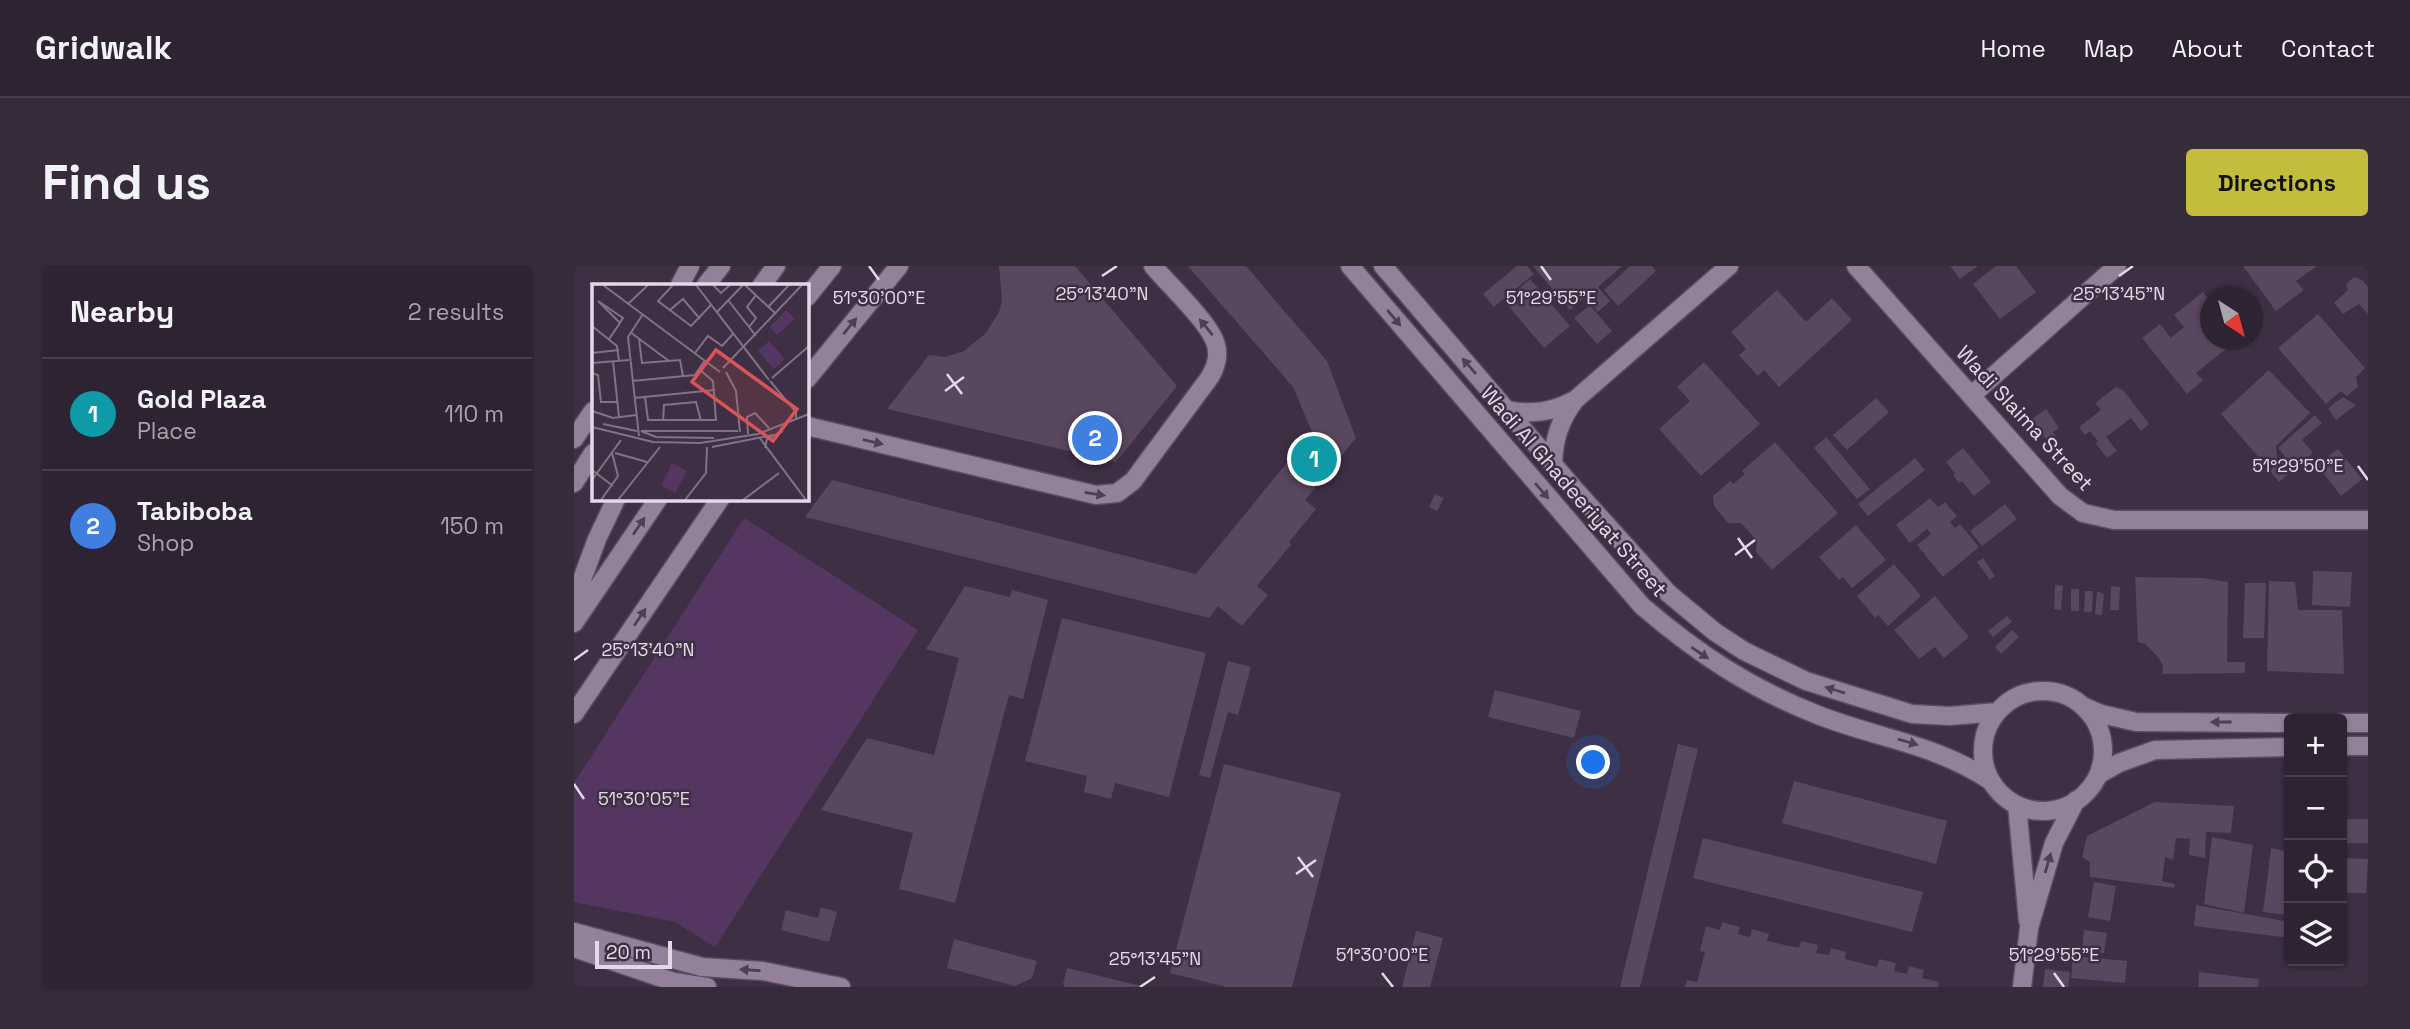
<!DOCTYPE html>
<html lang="en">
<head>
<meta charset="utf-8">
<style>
	:root { --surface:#2e2333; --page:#362b3b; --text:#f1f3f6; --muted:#a7a4ac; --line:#49404e; --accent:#c3bd3e }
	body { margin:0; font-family:"Space Grotesk",sans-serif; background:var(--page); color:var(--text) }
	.controls { position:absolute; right:21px; bottom:21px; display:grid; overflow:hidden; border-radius:7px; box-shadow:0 2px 5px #0004 }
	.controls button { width:63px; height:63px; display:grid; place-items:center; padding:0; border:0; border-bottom:2px solid var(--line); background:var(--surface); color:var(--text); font:35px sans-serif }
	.compass { position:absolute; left:1626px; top:21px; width:63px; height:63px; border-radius:50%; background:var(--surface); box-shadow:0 2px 5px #0004; rotate:144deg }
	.scale { position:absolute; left:21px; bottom:18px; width:77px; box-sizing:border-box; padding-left:7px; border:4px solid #e2d8e6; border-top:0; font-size:19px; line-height:24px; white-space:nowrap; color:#e2d8e6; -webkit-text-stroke:5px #3e2f44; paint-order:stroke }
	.you { position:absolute; left:1020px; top:497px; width:24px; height:24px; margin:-18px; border:5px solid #fff; border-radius:50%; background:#1a73e8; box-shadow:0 0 0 10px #1a73e833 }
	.badge { display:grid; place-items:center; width:46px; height:46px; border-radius:50%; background:var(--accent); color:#fff; font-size:23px; font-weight:700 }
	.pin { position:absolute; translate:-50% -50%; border:4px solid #fff; box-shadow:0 2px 7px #0006 }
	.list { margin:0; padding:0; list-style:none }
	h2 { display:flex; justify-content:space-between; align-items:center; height:91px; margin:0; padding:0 28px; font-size:30px }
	h2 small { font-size:23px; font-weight:400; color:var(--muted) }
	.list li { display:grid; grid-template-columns:46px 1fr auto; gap:21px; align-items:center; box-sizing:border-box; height:112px; padding:0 28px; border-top:2px solid var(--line) }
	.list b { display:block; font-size:26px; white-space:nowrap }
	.list p { margin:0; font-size:23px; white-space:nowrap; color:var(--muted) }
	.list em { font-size:23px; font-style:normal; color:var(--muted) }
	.icon { flex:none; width:38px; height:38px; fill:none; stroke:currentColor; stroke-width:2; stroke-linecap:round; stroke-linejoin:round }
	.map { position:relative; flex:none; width:1794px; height:721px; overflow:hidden; border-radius:7px }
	header { display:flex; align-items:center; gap:42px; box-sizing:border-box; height:98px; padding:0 35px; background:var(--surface); border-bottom:2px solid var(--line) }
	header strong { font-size:33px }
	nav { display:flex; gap:38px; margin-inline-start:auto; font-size:24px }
	.intro { display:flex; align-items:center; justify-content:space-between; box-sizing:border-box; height:168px; padding:0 42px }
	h1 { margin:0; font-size:49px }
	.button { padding:18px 32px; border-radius:7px; background:var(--accent); color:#111; font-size:24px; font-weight:700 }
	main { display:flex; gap:42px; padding:0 42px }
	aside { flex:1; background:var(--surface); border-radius:7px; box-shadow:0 2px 5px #0004 }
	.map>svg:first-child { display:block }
</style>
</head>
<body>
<header>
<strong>Gridwalk</strong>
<nav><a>Home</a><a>Map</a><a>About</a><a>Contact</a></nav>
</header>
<div class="intro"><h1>Find us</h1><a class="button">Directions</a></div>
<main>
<aside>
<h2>Nearby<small>2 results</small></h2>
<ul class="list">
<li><span class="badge" style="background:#0f9aa8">1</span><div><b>Gold Plaza</b><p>Place</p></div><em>110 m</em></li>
<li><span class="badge" style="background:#3f7fe0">2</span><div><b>Tabiboba</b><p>Shop</p></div><em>150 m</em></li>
</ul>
</aside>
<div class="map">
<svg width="1794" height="721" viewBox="0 0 1794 721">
	<rect width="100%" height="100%" fill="#3e2f44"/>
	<path fill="#553661" d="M170,252L344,364L141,681L101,656L0,636V517Z"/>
	<path fill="#58475e" d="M425,0H501L603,120L542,196L313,143L355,89L371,91L390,85L412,67L425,46L428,34Z
		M614,0H672L753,95L782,172L731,234L742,243L715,276L717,279L683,320L694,329L668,360L644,340L635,352L231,251L258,214L622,308L738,166L719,121Z
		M943,0H953L960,8L920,41L909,28Z
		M959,0H1048L1024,21L1036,35L1024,46L1011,31L996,44Z
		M1056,0H1078L1082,5L1044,40L1030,24Z
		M1376,0H1404L1386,13Z
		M1422,0H1442L1462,26L1426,53L1399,18Z
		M1669,0H1743L1722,15L1730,24L1702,45Z
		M1780,11L1788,14L1794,21V48L1785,38L1769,48L1760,37L1774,24L1772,18Z
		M956,13L996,60L970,82L930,35Z
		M1203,24L1232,56L1258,32L1278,54L1205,121L1190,104L1184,110L1165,89L1172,83L1157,66Z
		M1629,26L1636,35V74H1663L1622,107L1629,114L1613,128L1568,72L1586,58L1597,72L1610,61L1600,49Z
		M1016,39L1038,65L1023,78L1000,52Z
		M1744,48L1791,102L1782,111L1784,121L1773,130L1767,125L1752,138L1704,82Z
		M1130,96L1186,158L1127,210L1085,163L1116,135L1103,121Z
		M1695,104L1736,147L1702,180L1703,194L1688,195L1647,148Z
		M1542,121L1550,125L1575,158L1567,165L1557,152L1532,171L1543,185L1533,192L1522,178L1524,175L1516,165L1511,169L1505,161L1527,144L1521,137Z
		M1769,131L1782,139L1762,154L1754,142Z
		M1302,132L1315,146L1273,184L1259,169Z
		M1472,143L1485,162L1479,166L1486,176L1478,182L1458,153Z
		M1741,149L1748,157L1728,174L1739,187L1705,216L1695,204L1711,190L1704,182Z
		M1252,171L1296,223L1283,233L1240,182Z
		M1201,176L1264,247L1198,304L1182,286L1183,275L1167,257H1154L1140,240L1139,230L1156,215L1159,218L1171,208L1168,205Z
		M1389,182L1417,216L1400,230L1388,215L1385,217L1379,209L1381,207L1372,196Z
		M1764,183L1788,213L1767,230L1743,199Z
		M1341,192L1351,204L1294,250L1284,238Z
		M861,228L870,232L863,245L855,241Z
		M1356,232L1364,241L1371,236L1383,250L1376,256L1381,262L1386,258L1405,281L1369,311L1343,279L1357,268L1353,263L1336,277L1322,259Z
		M1431,238L1443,253L1408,280L1396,265Z
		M1282,259L1312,294L1278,322L1269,311L1265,314L1245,291Z
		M1409,292L1421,310L1416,314L1403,296Z
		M1320,298L1347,330L1314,360L1304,349L1301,352L1283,330Z
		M1739,305L1778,306L1776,341L1738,339Z
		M1561,311L1629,312L1654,316L1653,396H1671V407L1588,408L1589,400L1585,392L1571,378L1564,376Z
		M1695,315L1721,316L1724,344H1768L1770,408L1693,405Z
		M1671,317H1692L1690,372H1669Z
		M1481,319L1489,320L1487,344L1480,343Z
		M391,320L436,331L438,324L474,334L449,433L435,429L381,637L325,623L339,567L247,544L293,472L360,489L385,392L352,383Z
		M1537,320L1546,321L1545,344H1536Z
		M1497,323H1505V345H1497Z
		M1511,325H1519L1518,346H1510Z
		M1523,325L1530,328L1528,349L1521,348Z
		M1361,330L1395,371L1370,392L1361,381L1345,393L1320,364Z
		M1433,350L1438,356L1419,371L1414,365Z
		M488,352L632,387L595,531L541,517L537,533L510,526L513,510L451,495Z
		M1438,364L1445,371L1427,388L1421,381Z
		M654,395L677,401L664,449L654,446L636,512L625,509Z
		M921,424L1007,445L1000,472L914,451Z
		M1104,478L1124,483L1066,721H1046Z
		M650,498L767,527L718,721H652L596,707Z
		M1220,515L1373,555L1362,598L1208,557Z
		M1581,536L1660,540L1657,567L1632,566L1631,592L1615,589L1616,573L1602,572L1599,594L1591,591L1588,615L1601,618L1600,622L1516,611V596L1508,591L1513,570Z
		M1768,553H1794V577H1768Z
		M1638,571L1679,579L1670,647L1630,638Z
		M1129,572L1349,626L1338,666L1119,612Z
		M1697,582L1715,586V649L1689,646Z
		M1768,592L1794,593L1792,627H1769L1772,613L1768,612Z
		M1520,616L1542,620L1536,655L1514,651Z
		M1622,639L1715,656V672L1620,660Z
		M247,641L263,646L255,676L207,664L212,644L244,652Z
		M1148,656L1166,661L1164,668L1176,671L1178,663L1195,668L1193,675L1225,682L1227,675L1244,679L1242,687L1255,689L1257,682L1272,686L1271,693L1303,701L1305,693L1322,697L1320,705L1333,708L1335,700L1350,704L1348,712L1365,716L1364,721H1111L1113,714L1123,716L1131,686L1126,685L1132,660L1146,664Z
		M1510,664L1533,667L1530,687L1508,684Z
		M842,665L869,672L856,721H828Z
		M380,673L463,695L458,712L441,720L373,702Z
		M1499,690L1553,695L1551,717L1497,712Z
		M493,702L567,720V721H491L489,718Z
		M1471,703L1496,706L1494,721H1469Z
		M1625,706L1685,713L1684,721H1624Z"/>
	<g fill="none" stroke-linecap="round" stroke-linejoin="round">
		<g stroke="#5a4c5f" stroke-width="21">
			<path id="minor" d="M776,0L1068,340C1123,387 1175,422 1244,449C1305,473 1359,477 1417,515
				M809,0L1003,226L1094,327L1141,366L1170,385L1232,415L1338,448L1376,450L1423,446
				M1282,0L1486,230L1509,247L1540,254H1794
				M233,113L325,0
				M1398,129L1543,0
				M933,144C958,149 978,146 1001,134L1155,0
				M233,160L522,229L543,227L559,215L636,111C642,101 645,90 642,79C637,58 594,18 579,0
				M979,197C980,172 986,154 1001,134
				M1409 485a60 60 0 1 1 120 0a60 60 0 1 1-120 0Z
				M1511,441L1527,448L1562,456L1715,457
				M0,448L146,233
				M1768,457H1794
				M1768,480H1794
				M1524,509L1545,497L1581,484L1715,481
				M1443,539L1454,655
				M0,666L128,701L189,705L267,721
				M0,682L100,716L133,721
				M1448,721L1455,662L1480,577L1502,534"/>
		</g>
		<g stroke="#5a4c5f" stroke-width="21">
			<path id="secondary" d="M106,19L116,0
				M132,19L147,0
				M188,19L202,0
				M233,31L258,0
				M0,173L19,145
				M0,217L19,187
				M0,335L23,273L42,233
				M0,357L84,233"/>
		</g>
		<use href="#minor" stroke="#93819a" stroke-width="18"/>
		<use href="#secondary" stroke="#93819a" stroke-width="18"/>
	</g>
	<defs><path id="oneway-solid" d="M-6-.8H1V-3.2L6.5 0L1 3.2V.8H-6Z" transform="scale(1.75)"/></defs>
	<g fill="#4f3f55">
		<use href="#oneway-solid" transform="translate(820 52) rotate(50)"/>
		<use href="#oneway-solid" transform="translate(276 60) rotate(-51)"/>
		<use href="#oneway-solid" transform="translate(632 61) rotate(-129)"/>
		<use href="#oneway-solid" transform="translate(895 100) rotate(-131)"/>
		<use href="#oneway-solid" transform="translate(299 176) rotate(13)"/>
		<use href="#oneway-solid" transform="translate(968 225) rotate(49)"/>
		<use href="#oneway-solid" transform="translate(521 228) rotate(9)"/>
		<use href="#oneway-solid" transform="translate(65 260) rotate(-56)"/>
		<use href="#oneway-solid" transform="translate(66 351) rotate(-56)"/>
		<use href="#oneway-solid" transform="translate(1126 387) rotate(34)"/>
		<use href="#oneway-solid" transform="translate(1261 424) rotate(-163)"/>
		<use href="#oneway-solid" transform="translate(1647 456) rotate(-180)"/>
		<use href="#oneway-solid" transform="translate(1334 476) rotate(16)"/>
		<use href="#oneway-solid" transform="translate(1474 597) rotate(-74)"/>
		<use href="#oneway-solid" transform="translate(176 704) rotate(-176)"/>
	</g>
	<path fill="none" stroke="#e2d8e6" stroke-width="2.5" d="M295,0L305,14M967,0L977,14M528,10L543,0M1545,10L1559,0M373,108L388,128M371,125L390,111M1784,200L1794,214M1164,272L1178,292M1161,289L1181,274M0,394L14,384M0,518L10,533M724,591L739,611M722,608L742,594M808,707L819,721M1480,707L1490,721M566,721L581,711"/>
	<g text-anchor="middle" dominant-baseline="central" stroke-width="5" stroke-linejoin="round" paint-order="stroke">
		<g font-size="21" fill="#e2d8e6" stroke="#3e2f44">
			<text transform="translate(1451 152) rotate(47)">Wadi Slaima Street</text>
			<text transform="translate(1000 225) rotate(49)">Wadi Al Ghadeeriyat Street</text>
		</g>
	</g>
	<g transform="translate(18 18)">
		<rect width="217" height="217" fill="#3e2f44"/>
		<path d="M194,26L203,35L185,51L178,43ZM177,57L193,75L182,85L166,67ZM80,179L95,187L83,209L69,201Z" fill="#553661"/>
		<path fill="none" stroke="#807385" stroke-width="2" d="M11,1L128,88M81,1L66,17L99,42L119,21M104,1L177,96M121,1L129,9L138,1M153,1L184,30M136,16L164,52M36,20L56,1M176,23L197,1M78,26L91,15L108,35M125,28L151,1M0,42L25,62L27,77M157,43L164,34L155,23L164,11M38,48L77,77M17,55L28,39L29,37L31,34L6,17L28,39M47,55L50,79L88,76L91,92M0,69L27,66M103,69L116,52L130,62L141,50M21,77L27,133M0,79L37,76M131,84L210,1M134,88L144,107L148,148M0,89L6,91L9,118H25M180,94L217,62M40,97L103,91L113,76M178,97L204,128V134M53,113L56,136H124L121,97L108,86M42,114L123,106M0,127L21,134L44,131M71,137L72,121L104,118L109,137M11,140L45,147M0,143L61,158L108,159L166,150L217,130M156,150L155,133L163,129L177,144M47,152L36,53L51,30M64,153L122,154M64,153L49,147H146M167,153L214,216M120,163L181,151M173,164L175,155L191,147M23,169L55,178M0,186L21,202M0,196L29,156M9,216L26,192L20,169M26,216L68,163M93,216L114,189L115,163M151,216L187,189"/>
		<path fill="#d95458" fill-opacity="0.15" stroke="#d95458" stroke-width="3.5" d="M124,66L205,125L181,157L100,98Z"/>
		<rect width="217" height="217" fill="none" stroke="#e2d8e6" stroke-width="3.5"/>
	</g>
	<g font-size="18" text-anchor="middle" fill="#e2d8e6" stroke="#3e2f44" stroke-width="5" stroke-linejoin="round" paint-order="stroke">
		<text x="528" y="34">25°13'40"N</text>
		<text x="1545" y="34">25°13'45"N</text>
		<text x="305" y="38">51°30'00"E</text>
		<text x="977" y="38">51°29'55"E</text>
		<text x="1724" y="206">51°29'50"E</text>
		<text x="74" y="390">25°13'40"N</text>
		<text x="70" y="539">51°30'05"E</text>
		<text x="808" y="695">51°30'00"E</text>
		<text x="1480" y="695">51°29'55"E</text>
		<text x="581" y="699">25°13'45"N</text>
	</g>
</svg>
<div class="controls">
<button>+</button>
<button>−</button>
<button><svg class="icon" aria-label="locate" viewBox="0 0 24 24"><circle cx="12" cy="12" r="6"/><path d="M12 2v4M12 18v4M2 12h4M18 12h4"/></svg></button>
<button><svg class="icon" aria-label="layers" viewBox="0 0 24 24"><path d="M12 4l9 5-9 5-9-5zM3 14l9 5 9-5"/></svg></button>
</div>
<svg class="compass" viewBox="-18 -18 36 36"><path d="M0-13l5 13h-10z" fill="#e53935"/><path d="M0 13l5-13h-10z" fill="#a7a4ac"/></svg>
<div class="scale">20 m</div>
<div class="you"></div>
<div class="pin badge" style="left:740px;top:193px;background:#0f9aa8">1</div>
<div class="pin badge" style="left:521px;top:172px;background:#3f7fe0">2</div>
</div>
</main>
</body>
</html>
